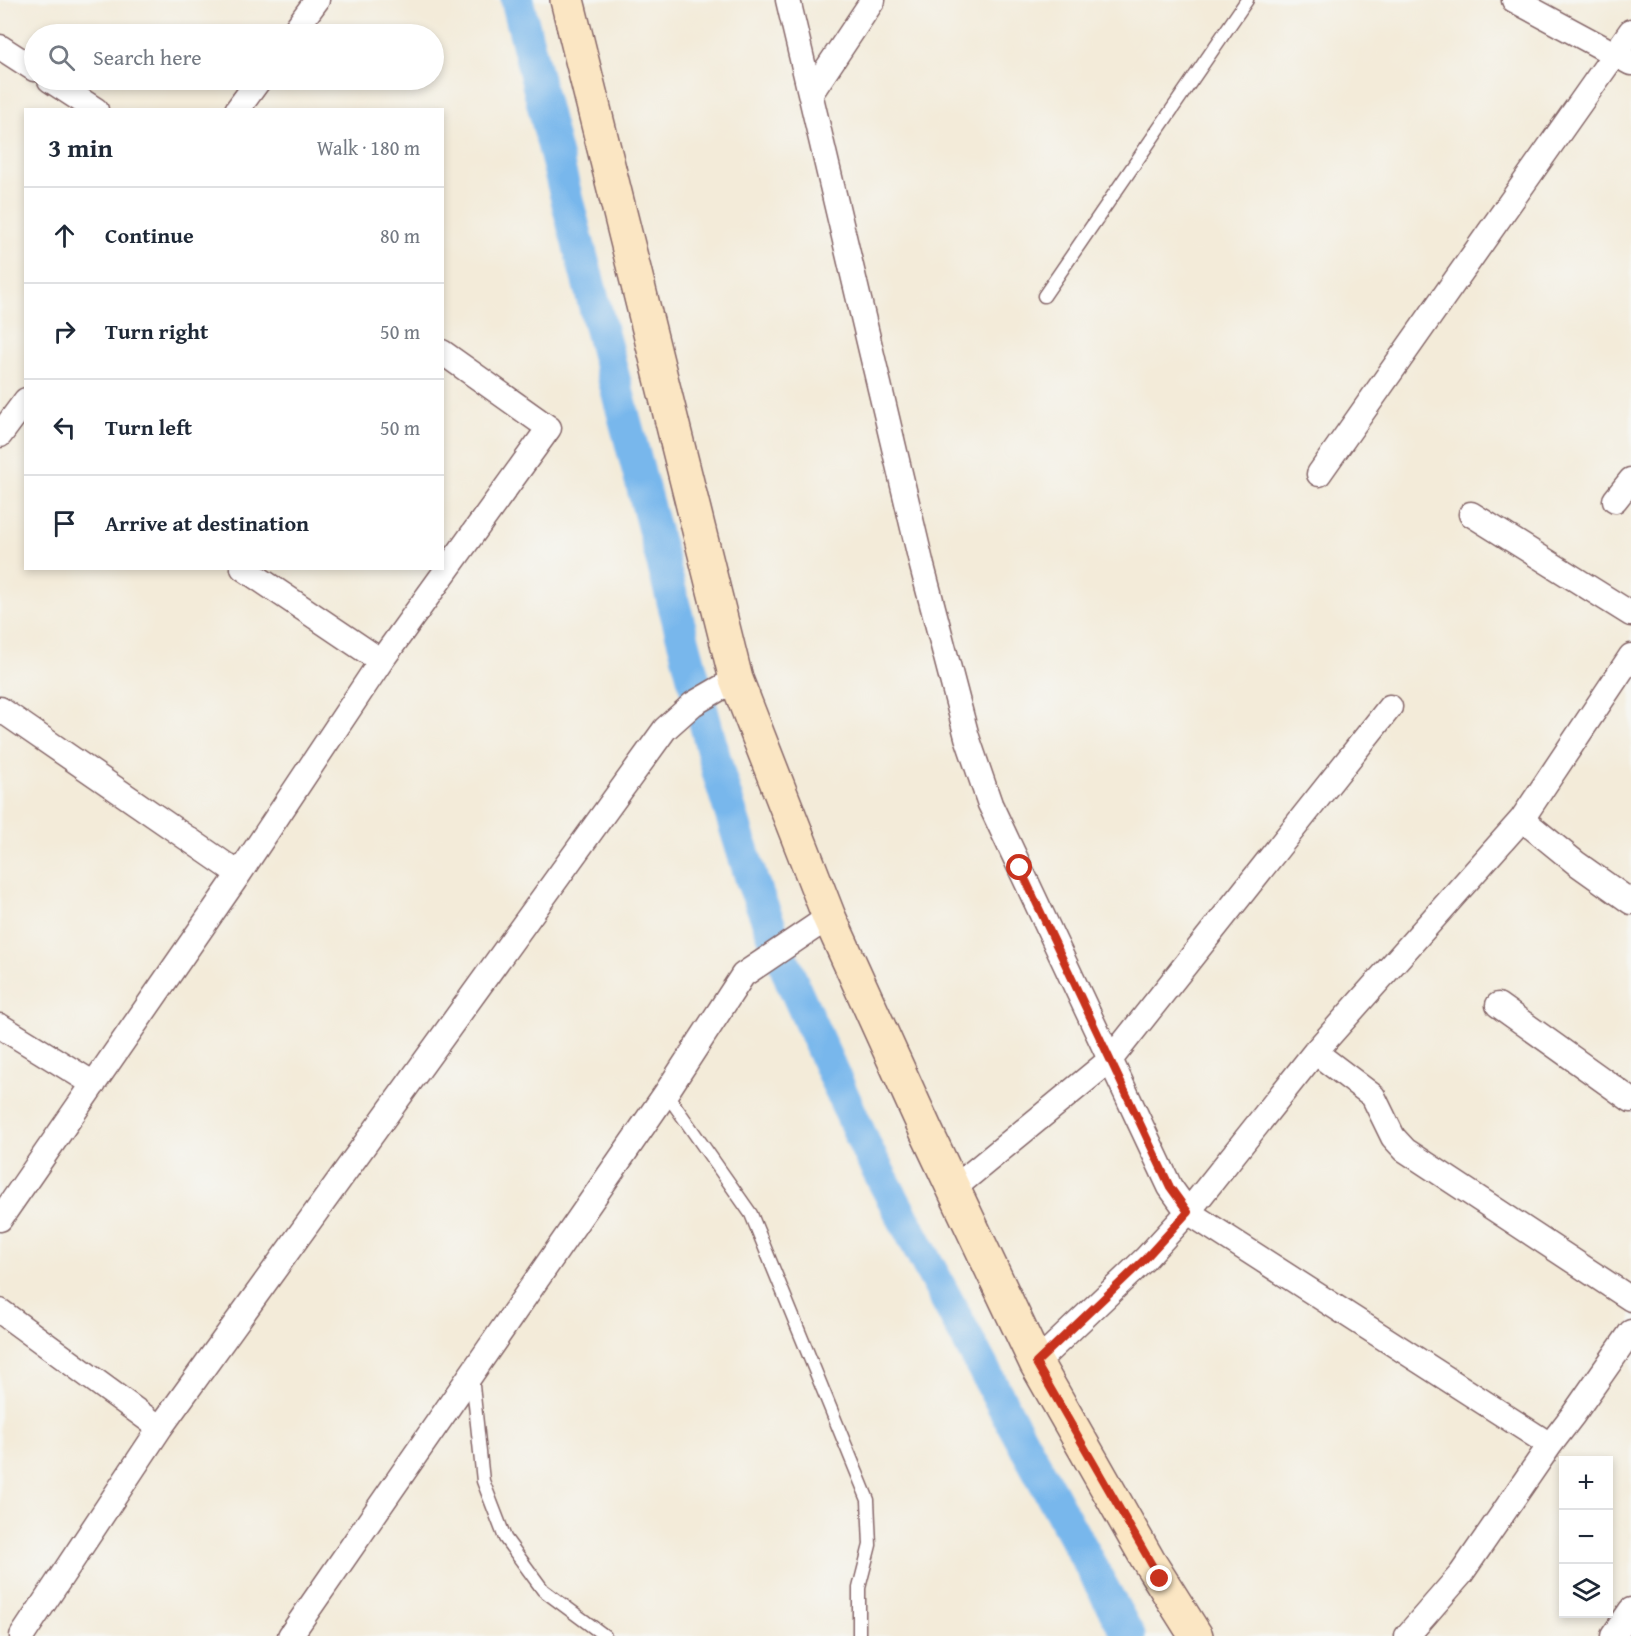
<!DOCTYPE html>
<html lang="en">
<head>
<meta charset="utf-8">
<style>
	:root { --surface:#fff; --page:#f2f2f3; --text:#1f2937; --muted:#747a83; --line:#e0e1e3 }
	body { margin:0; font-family:"Gentium Book Plus",serif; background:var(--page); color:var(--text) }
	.controls { position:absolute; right:18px; bottom:18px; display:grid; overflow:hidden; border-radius:0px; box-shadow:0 3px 9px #0003 }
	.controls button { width:54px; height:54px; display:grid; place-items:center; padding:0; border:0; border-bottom:2px solid var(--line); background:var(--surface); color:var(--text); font:30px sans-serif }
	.stop { position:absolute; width:18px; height:18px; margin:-14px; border:4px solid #c8321e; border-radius:50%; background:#fff }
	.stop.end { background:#c8321e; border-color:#fff; box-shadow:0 2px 6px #0008 }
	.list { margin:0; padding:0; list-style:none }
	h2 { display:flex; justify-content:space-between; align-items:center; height:78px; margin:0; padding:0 24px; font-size:26px }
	h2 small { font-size:20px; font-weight:400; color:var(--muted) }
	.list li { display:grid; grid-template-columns:39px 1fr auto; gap:18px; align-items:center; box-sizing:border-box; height:96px; padding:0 24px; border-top:2px solid var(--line) }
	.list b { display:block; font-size:22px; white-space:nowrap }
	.list em { font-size:20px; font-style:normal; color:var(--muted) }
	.icon { flex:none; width:33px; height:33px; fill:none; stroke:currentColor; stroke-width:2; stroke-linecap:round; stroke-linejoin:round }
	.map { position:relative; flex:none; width:1631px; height:1636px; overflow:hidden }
	.search { position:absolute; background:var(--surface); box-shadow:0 3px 9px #0003; left:24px; top:24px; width:420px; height:66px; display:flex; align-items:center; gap:15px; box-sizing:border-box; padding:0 21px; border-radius:33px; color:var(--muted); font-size:22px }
	.panel { position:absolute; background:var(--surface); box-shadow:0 3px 9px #0003; left:24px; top:108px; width:420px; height:462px; border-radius:0px }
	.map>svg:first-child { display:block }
</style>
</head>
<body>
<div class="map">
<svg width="1631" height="1636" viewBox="0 0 1631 1636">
	<rect width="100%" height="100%" fill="#f6f6f2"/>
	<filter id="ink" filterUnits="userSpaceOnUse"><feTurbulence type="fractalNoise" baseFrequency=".0167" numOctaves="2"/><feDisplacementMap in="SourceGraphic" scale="12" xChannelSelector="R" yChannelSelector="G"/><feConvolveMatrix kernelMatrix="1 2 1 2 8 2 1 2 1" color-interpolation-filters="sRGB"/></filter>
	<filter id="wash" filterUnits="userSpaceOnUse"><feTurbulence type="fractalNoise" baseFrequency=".008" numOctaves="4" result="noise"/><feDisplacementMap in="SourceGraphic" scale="24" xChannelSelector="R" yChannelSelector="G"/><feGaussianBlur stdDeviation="1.35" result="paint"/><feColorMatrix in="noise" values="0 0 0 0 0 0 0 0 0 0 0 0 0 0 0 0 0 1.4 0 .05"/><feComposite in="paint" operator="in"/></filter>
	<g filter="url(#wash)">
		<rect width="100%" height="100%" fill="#f3ebd9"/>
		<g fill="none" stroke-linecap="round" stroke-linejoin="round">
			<path stroke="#78b7ec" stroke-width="33" d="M517,0L574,228L719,775L752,881L792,982L868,1152L1009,1417L1129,1636"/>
		</g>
	</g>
	<g filter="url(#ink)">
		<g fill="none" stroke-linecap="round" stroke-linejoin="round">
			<g stroke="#856668" stroke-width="15">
				<path id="lane" d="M1044,296L1247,0
					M666,1093L751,1214L868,1500L870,1545L859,1588V1636
					M472,1376L483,1481L505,1538L543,1590L605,1636"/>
			</g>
			<g stroke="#856668" stroke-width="27">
				<path id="street" d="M788,0L922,566L967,737L990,804L1170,1187L1188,1212L1550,1445
					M1514,0L1631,63
					M292,34L317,0
					M0,47L34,69
					M50,80L96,110
					M811,93L873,0
					M237,110L259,80
					M0,435L26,400
					M1319,474L1631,31
					M1615,500L1631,480
					M1471,514L1631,614
					M243,568L381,661
					M0,709L239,874
					M1522,819L1576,863L1631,902
					M1498,1005L1631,1100
					M0,1026L94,1084
					M1315,1052L1373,1096L1393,1137L1405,1150L1631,1299
					M953,1189L1110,1060L1390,707
					M0,1219L239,874L381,661L549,428L442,352
					M0,1311L160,1428
					M1036,1363L1145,1259L1188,1212L1315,1052L1522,819L1631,656
					M22,1636L160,1428L665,729L693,704L736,679
					M290,1636L666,1093L743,975L829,917
					M1407,1636L1461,1574L1550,1445L1573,1415L1631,1332
					M1613,1636L1631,1610"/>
			</g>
			<g stroke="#856668" stroke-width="36">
				<path id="secondary" d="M567,0L736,679L829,917L927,1133L1036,1363L1148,1560L1196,1636"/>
			</g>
			<use href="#lane" stroke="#fff" stroke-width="12"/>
			<use href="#street" stroke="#fff" stroke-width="24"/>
			<use href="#secondary" stroke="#fbe6c3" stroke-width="33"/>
		</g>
	</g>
	<g fill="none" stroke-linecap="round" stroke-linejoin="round" filter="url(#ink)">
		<path stroke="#c8321e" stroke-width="8" d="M1020,868L1170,1187L1188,1212L1145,1259L1036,1363L1160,1579"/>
	</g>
</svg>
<div class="controls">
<button>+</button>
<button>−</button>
<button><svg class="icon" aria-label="layers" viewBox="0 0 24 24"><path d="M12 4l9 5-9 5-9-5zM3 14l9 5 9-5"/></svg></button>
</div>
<div class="stop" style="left:1020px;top:868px"></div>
<div class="stop end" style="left:1160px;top:1579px"></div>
<div class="search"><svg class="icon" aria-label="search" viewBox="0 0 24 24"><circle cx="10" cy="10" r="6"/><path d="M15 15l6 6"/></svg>Search here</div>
<section class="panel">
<h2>3 min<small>Walk · 180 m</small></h2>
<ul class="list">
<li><svg class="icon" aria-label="ahead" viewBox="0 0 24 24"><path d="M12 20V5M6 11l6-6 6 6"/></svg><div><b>Continue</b></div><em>80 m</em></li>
<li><svg class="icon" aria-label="right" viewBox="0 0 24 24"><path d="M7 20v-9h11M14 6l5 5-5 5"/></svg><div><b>Turn right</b></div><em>50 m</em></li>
<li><svg class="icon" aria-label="left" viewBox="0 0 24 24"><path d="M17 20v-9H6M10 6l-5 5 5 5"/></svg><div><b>Turn left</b></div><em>50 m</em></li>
<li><svg class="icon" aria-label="arrive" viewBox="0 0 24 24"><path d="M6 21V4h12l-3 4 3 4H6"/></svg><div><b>Arrive at destination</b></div></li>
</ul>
</section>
</div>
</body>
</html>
